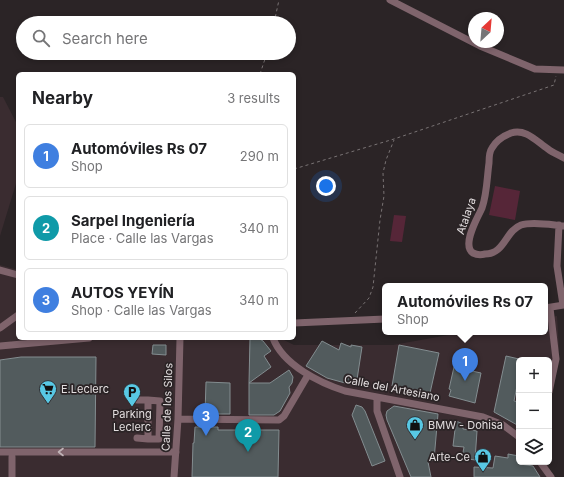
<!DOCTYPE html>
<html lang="en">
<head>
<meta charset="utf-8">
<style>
	:root { --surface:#fff; --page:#f6f6f6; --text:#202124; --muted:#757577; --line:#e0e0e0; --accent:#2563eb }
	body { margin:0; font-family:Inter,sans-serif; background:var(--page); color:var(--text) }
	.controls { position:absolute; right:12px; bottom:12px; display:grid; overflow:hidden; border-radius:6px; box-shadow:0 2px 6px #0003 }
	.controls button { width:36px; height:36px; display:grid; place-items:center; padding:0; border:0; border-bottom:1px solid var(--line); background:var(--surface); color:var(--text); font:20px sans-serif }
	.compass { position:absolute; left:468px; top:12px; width:36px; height:36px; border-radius:50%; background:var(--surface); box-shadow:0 2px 6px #0003; rotate:26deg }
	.you { position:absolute; left:326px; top:186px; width:14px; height:14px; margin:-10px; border:3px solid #fff; border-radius:50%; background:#1a73e8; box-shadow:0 0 0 6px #1a73e833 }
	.badge { display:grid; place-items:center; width:26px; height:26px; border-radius:50%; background:var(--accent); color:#fff; font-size:13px; font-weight:700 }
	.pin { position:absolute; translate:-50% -33px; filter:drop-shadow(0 1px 2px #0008) }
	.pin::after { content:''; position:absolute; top:21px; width:14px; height:12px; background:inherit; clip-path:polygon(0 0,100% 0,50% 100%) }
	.popup { position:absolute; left:382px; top:283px; width:166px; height:52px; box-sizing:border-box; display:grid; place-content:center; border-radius:6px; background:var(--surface); filter:drop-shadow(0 1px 3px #0005); font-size:13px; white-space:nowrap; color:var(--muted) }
	.popup b { font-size:15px; color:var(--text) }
	.popup::after { content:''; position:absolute; left:50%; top:100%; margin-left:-8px; border:8px solid transparent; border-top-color:var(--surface) }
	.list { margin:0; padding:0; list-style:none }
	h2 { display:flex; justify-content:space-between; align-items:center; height:52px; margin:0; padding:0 16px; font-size:17px }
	h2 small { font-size:13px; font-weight:400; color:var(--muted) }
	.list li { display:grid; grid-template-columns:26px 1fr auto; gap:12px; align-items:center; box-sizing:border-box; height:64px; margin:0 8px 8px; padding:0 8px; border:1px solid var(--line); border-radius:6px }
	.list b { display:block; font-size:15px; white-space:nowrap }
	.list p { margin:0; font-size:13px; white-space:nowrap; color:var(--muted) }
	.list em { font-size:13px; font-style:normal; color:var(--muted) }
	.icon { flex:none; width:22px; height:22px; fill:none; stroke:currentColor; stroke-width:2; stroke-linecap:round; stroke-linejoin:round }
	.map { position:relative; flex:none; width:564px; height:477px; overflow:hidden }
	.search { position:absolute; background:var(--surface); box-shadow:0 2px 6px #0003; left:16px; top:16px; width:280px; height:44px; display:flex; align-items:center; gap:10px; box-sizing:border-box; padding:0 14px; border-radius:22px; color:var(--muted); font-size:15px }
	.panel { position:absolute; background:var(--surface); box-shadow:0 2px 6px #0003; left:16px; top:72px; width:280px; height:268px; border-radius:6px }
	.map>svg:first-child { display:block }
</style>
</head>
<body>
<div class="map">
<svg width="564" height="477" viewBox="0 0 564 477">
	<rect width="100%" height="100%" fill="#2b2426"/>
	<path fill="#3a2c30" d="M0,97H3L18,126V177L0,236Z
		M0,265L18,270V338H280L294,345H393L465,332H545V318L557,316L559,348L549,395V360H519V462H546L554,477H0Z"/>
	<path fill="#562638" d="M495,186L520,191L515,220L489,215Z
		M394,215L406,216L402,242L390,241Z"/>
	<path fill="#525b5d" stroke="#838d90" d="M250,338H258L263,341L271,351L264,356L271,367L249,383Z
		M322,341L339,350L341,343L351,347V345L362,347L356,386L327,378L306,366Z
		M153,345H166V355L152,354Z
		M399,345L439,353L430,393L392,386Z
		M506,356L519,359V376L514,401L519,402V426L494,412Z
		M21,357H96L95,447H0V360Z
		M454,367L481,373L475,403L449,396L451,390L449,389Z
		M289,370L293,377L292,383L289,387L290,393L280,411L274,415H249V383H270Z
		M206,382L230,383V414H205Z
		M356,405L362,407L365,411L385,461L372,466L352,415Z
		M394,406L438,414L434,460L428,462L431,477H411L387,420L386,415L387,411Z
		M456,421L463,424V429L477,431L475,460L462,458L464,447L453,446Z
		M195,427H218V430H279L278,477H192L193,443H194Z
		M508,454L519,456L520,464L533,466L540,477H474V467L493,468L495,456L508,458Z"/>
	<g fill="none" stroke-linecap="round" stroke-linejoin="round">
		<path stroke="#797374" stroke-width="1" stroke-dasharray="3 3" stroke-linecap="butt" d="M274,23L279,0
			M260,74L267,53
			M294,169L394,139L554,85L556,76
			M355,313L369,298L373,287L380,220L384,196L383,173L386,160L394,140"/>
		<path stroke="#7f646c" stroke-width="7" d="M390,0L480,46L535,69L564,70
			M564,158C559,155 553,153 548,149C537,142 526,128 511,133C503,136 496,141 492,148C489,152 489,158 489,163C487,177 487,194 482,208C478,217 461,245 473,253C477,255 481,255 485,254C505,254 505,231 521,225C533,221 552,225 564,226
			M559,225L557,266L563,305
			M0,270L18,275
			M545,308L564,305
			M294,323L385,319
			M0,328L18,315
			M273,338C283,365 320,383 345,391L483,417L503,425L519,437
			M0,346L89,338
			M549,392L556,359L550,308
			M377,397V411L400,477
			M137,400H148V439L137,438
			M178,419L279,420L284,416L308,375
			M148,439H159L160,401L148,400
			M0,452H176
			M12,457V477
			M540,462L551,477
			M174,477L178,419L180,338"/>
	</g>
	<defs><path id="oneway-chevron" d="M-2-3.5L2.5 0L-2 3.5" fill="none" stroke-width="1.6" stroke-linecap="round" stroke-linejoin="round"/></defs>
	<use stroke="#c0b3b7" href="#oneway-chevron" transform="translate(61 452) rotate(-180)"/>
	<defs>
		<g id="supermarket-pin" transform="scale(0.9)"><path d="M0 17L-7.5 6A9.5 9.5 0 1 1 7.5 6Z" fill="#58c8e4" stroke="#2b2426"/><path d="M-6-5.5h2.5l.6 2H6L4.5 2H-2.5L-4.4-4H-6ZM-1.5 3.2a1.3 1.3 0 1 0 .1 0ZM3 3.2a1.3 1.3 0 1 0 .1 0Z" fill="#111"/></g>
		<g id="parking-pin" transform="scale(0.9)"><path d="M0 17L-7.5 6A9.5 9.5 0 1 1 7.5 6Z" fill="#58c8e4" stroke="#2b2426"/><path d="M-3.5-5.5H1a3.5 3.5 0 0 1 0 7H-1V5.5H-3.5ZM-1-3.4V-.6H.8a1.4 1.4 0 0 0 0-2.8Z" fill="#111"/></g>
		<g id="shop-pin" transform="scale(0.9)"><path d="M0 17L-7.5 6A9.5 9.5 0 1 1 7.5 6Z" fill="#58c8e4" stroke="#2b2426"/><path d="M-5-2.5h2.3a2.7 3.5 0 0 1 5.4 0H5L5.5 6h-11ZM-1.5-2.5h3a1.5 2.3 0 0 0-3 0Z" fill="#111"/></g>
	</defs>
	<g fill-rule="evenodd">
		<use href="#supermarket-pin" x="48" y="389"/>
		<use href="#parking-pin" x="132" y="392"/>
		<use href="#shop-pin" x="415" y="425"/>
		<use href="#shop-pin" x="483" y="457"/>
	</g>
	<g text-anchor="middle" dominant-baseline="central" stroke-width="3.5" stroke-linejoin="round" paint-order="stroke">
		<g font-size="11" fill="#e3dedf" stroke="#2b2426">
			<text transform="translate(466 216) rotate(-71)">Atalaya</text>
			<text transform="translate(392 388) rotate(11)">Calle del Artesiano</text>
			<text transform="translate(167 407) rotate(-88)">Calle de los Silos</text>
		</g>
		<g font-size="11" fill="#e3dedf" stroke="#2b2426" text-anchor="start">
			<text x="61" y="389">E.Leclerc</text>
			<text x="132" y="414" text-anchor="middle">Parking<tspan x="132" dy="13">Leclerc</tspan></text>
			<text x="428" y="425">BMW - Dohisa</text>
			<text x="470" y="457" text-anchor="end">Arte-Ce</text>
		</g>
	</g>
</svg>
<div class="controls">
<button>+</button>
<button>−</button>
<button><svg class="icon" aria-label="layers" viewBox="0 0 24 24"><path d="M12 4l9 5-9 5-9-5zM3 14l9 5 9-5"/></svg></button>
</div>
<svg class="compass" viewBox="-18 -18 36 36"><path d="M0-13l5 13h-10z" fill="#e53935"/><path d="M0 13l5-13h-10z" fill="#757577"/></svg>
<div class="you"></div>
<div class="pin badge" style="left:465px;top:381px;background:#3f7fe0">1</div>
<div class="popup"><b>Automóviles Rs 07</b>Shop</div>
<div class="pin badge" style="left:248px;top:452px;background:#0f9aa8">2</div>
<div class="pin badge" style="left:206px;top:436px;background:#3f7fe0">3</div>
<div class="search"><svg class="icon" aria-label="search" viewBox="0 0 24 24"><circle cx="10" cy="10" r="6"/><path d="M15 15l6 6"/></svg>Search here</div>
<section class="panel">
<h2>Nearby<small>3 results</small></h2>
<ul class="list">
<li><span class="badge" style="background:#3f7fe0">1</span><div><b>Automóviles Rs 07</b><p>Shop</p></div><em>290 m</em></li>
<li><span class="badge" style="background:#0f9aa8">2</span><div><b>Sarpel Ingeniería</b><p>Place · Calle las Vargas</p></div><em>340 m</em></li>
<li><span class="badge" style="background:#3f7fe0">3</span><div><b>AUTOS YEYÍN</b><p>Shop · Calle las Vargas</p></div><em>340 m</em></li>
</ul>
</section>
</div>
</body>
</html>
